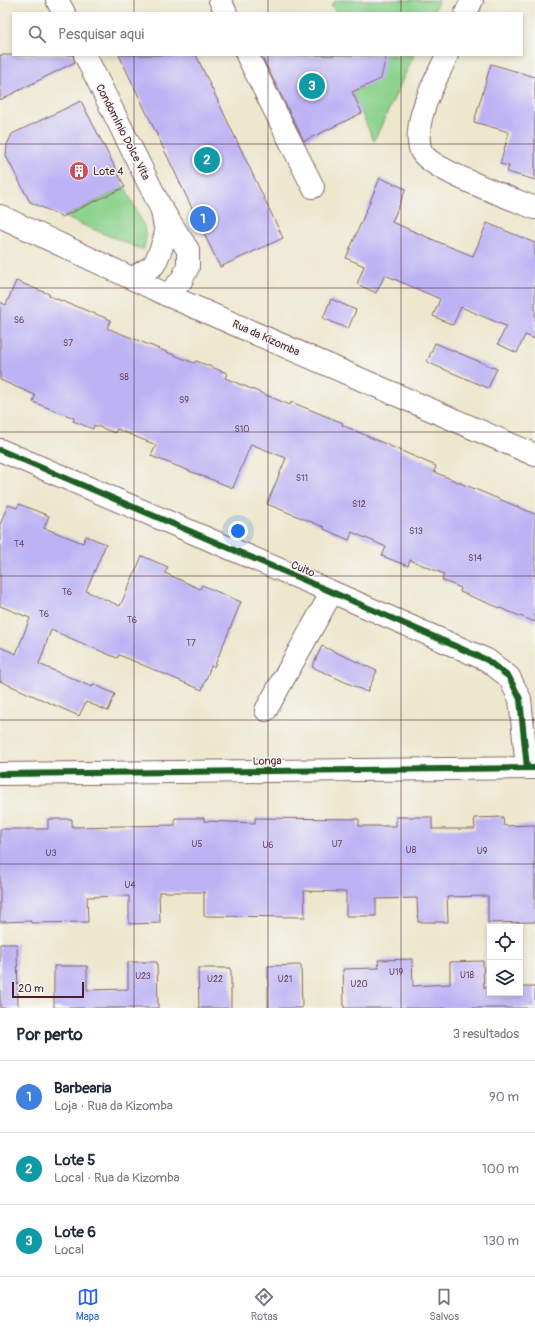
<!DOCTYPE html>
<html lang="pt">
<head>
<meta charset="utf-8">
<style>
	:root { --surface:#fff; --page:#f6f6f7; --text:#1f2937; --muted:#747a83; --line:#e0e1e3; --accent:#2563eb }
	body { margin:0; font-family:Pangolin,sans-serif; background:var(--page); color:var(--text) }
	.controls { position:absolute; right:12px; bottom:12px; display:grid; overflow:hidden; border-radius:0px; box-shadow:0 2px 6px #0003 }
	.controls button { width:36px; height:36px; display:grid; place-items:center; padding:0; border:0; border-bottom:1px solid var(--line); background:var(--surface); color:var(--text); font:20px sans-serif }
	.scale { position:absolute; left:12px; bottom:10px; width:72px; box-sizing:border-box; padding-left:4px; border:2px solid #4a1f2b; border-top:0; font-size:11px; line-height:14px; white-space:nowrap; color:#4a1f2b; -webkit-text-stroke:3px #f6f6f2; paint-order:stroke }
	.you { position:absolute; left:238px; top:531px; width:14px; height:14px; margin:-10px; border:3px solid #fff; border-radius:50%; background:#1a73e8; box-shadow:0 0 0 6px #1a73e833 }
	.badge { display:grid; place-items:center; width:26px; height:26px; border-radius:50%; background:var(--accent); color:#fff; font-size:13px; font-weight:700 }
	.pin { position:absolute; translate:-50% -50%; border:2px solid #fff; box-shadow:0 1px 4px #0006 }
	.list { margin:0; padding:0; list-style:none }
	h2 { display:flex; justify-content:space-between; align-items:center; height:52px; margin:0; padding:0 16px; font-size:17px }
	h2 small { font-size:13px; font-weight:400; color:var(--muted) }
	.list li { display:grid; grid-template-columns:26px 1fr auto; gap:12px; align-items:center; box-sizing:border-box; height:72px; padding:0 16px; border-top:1px solid var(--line) }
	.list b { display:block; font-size:15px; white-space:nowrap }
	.list p { margin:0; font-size:13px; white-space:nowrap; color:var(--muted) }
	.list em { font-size:13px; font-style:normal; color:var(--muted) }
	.icon { flex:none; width:22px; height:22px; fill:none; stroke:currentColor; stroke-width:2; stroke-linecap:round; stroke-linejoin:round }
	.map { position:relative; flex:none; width:535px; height:1008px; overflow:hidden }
	.search { position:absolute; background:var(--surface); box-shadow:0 2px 6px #0003; left:12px; right:12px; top:12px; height:44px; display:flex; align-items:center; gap:10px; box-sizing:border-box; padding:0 14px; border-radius:0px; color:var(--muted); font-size:15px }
	.sheet { height:268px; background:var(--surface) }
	nav { display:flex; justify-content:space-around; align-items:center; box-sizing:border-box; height:56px; border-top:1px solid var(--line); background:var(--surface); font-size:11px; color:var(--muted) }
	nav a { display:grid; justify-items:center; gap:2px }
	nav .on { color:var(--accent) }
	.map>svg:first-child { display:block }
</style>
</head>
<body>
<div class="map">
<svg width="535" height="1008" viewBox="0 0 535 1008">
	<rect width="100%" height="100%" fill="#f6f6f2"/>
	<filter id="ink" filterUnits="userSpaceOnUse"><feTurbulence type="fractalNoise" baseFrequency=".025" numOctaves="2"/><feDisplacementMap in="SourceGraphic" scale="8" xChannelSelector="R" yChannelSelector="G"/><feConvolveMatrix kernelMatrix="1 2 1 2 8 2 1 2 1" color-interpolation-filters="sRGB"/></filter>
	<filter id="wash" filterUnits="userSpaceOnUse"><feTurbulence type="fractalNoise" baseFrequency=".012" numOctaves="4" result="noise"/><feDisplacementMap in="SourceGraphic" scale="16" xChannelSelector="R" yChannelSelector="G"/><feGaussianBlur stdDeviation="0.9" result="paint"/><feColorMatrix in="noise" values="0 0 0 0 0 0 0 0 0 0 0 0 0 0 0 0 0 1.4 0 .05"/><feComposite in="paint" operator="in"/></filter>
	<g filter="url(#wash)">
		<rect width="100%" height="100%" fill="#ece7cd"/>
		<path fill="#8dd38d" stroke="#6c795c" d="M339,0H439L433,13H336L331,4Z
			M357,55H414L374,141L352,92L371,84Z
			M125,187L144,226L146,239L143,250L64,217Z"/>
		<g id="blocks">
			<path fill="#bdb3f4" d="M0,55H73L75,62L0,100Z
				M119,55H196L283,238L220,267Z
				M261,55H386L381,79L352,92L362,113L304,141Z
				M491,64L535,77V180L507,172L509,166L500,164L509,132L474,122Z
				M81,101L125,187L62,217L59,215L30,202L6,156L7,145L12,134Z
				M380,178L406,189L392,222L443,244L473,256L487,223L535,243V339L525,335L517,353L498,344L506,326L482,316L461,307L453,325L433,316L440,299L385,275L376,293L357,284L364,266L346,258Z
				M16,281L49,294V296L111,320L107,328L194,363L196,361L227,373L225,378L290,405L291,402L343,423L342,425L436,466L434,472L535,514V622L460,592L461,588L442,580L444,574L410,560L408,566L382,556L386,547L352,532L349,540L324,529V527L267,504L286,458L251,444L233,488L151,456L156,445L117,429L115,433L94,425L93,429L73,421L74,418L33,402L35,395L0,380V302L6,305Z
				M331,299L356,310L348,329L323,318Z
				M435,343L497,369L488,388L427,362Z
				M19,504L49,516L44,528L83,543L86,536L106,544L86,591L120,606L142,556L168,567L165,573L200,589L202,585L241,602L214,667L211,666L202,690L119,655L117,658L51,630L39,664L92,687L93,684L115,694L108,711L86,702L79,716L0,681V647L16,654L30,618L0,606V524L8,505L17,508Z
				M322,646L377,671L367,692L312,667Z
				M396,817H432V829H475L474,818L503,817L504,826L535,825V922L488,923V896L447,897L448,922H418L417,898L376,899V916H346V892L304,891L305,917L204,916V892H159L160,923L129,924V896L87,897L88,922L31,923V921L0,922V829H48V819H72V827L175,825V818H204V821L255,823V818L359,819V826H396Z
				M0,944H17L18,1008H0Z
				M412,959L413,986L450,984V962L483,961L484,988L490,987V993H520V987H535V1008H344L343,969L379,968L378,960Z
				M128,962H157L158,1008H54V966H87V990L128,989Z
				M301,965L302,1008H268V966Z
				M198,968H231V1008H199Z"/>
		</g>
	</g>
	<g filter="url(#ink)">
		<use href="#blocks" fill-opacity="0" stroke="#836564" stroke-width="1"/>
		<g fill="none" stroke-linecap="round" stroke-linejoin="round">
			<g stroke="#836564" stroke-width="24">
				<path id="minor" d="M57,0L64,13
					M220,0L226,13
					M466,13L472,0
					M85,55L161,208L188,250V267L181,281L167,295
					M247,55L313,187
					M447,55C437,78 420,107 419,132C418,137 419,146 421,151C430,170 513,199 535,208
					M133,278L154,265L161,249L166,233L162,211
					M0,450L332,592L487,660L509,677L520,699L527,768
					M266,710L332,592
					M0,774L535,768"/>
			</g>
			<g stroke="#836564" stroke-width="24">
				<path id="major" d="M0,216L167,295L535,455"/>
			</g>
			<use href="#minor" stroke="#fff" stroke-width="22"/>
			<use href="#major" stroke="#fff" stroke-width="22"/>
			<g stroke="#f6f6f2" stroke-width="8">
				<path id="cycleway" d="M0,450L332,592L487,660L509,677L520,699L527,768
					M0,774L535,768"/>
			</g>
			<use href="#cycleway" stroke="#1b5e20" stroke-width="6"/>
		</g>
	</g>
	<path fill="none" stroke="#4a1f2b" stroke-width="1" stroke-opacity="0.55" d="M134,0V13M268,0V13M401,0V13M134,55V1008M268,55V1008M401,55V1008M0,144H535M0,288H535M0,432H535M0,576H535M0,720H535M0,864H535"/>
	<defs>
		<g id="building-disc" transform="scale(1)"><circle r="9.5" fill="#d1495b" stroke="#f6f6f2"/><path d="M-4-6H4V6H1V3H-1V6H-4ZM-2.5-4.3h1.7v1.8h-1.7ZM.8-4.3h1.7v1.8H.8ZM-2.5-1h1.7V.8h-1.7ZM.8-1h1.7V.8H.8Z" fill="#fff"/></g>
	</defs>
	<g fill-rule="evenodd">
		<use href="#building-disc" x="79" y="171"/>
	</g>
	<g text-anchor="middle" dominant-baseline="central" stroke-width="3" stroke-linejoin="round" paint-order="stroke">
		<g font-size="9" fill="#67445d">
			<text x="19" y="320">S6</text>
			<text x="68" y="343">S7</text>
			<text x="124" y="377">S8</text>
			<text x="184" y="400">S9</text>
			<text x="242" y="429">S10</text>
			<text x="302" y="478">S11</text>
			<text x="359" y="504">S12</text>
			<text x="416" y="531">S13</text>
			<text x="19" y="544">T4</text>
			<text x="475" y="558">S14</text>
			<text x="67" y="592">T6</text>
			<text x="44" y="614">T6</text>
			<text x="132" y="620">T6</text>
			<text x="191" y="643">T7</text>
			<text x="197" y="844">U5</text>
			<text x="337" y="844">U7</text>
			<text x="268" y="845">U6</text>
			<text x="411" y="850">U8</text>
			<text x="482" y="851">U9</text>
			<text x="51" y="853">U3</text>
			<text x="130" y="885">U4</text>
			<text x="396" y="972">U19</text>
			<text x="467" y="975">U18</text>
			<text x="143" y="976">U23</text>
			<text x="215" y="979">U22</text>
			<text x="285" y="979">U21</text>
			<text x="359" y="984">U20</text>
		</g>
		<g font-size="11" fill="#4a1f2b" stroke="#f6f6f2">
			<text transform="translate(123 132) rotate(63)">Condomínio Dolce Vita</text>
			<text transform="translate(266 338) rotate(24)">Rua da Kizomba</text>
			<text transform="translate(303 569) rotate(23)">Cuito</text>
			<text transform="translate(267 761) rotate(-1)">Longa</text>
		</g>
		<g font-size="11" fill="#4a1f2b" stroke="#f6f6f2" text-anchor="start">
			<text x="93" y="171">Lote 4</text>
		</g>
	</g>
</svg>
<div class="controls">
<button><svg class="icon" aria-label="locate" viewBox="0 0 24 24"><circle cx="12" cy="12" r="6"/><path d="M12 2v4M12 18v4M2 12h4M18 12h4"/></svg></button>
<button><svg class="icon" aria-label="layers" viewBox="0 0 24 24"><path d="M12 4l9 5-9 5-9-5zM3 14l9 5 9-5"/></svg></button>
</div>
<div class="scale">20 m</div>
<div class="you"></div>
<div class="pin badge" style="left:203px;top:219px;background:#3f7fe0">1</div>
<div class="pin badge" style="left:207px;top:160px;background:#0f9aa8">2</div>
<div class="pin badge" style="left:312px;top:86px;background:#0f9aa8">3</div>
<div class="search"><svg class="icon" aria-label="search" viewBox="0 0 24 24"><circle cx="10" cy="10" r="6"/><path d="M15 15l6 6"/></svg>Pesquisar aqui</div>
</div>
<section class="sheet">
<h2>Por perto<small>3 resultados</small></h2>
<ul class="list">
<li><span class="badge" style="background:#3f7fe0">1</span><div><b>Barbearia</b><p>Loja · Rua da Kizomba</p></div><em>90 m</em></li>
<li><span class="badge" style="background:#0f9aa8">2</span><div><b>Lote 5</b><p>Local · Rua da Kizomba</p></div><em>100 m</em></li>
<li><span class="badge" style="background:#0f9aa8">3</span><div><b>Lote 6</b><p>Local</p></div><em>130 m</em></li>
</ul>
</section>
<nav>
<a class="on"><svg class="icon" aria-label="map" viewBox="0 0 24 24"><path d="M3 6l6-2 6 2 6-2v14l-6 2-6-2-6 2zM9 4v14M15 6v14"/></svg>Mapa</a>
<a><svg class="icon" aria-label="directions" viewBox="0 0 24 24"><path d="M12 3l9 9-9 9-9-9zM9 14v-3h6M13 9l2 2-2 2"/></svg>Rotas</a>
<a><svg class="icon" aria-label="saved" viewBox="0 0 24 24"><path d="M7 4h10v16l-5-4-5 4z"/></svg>Salvos</a>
</nav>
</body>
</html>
